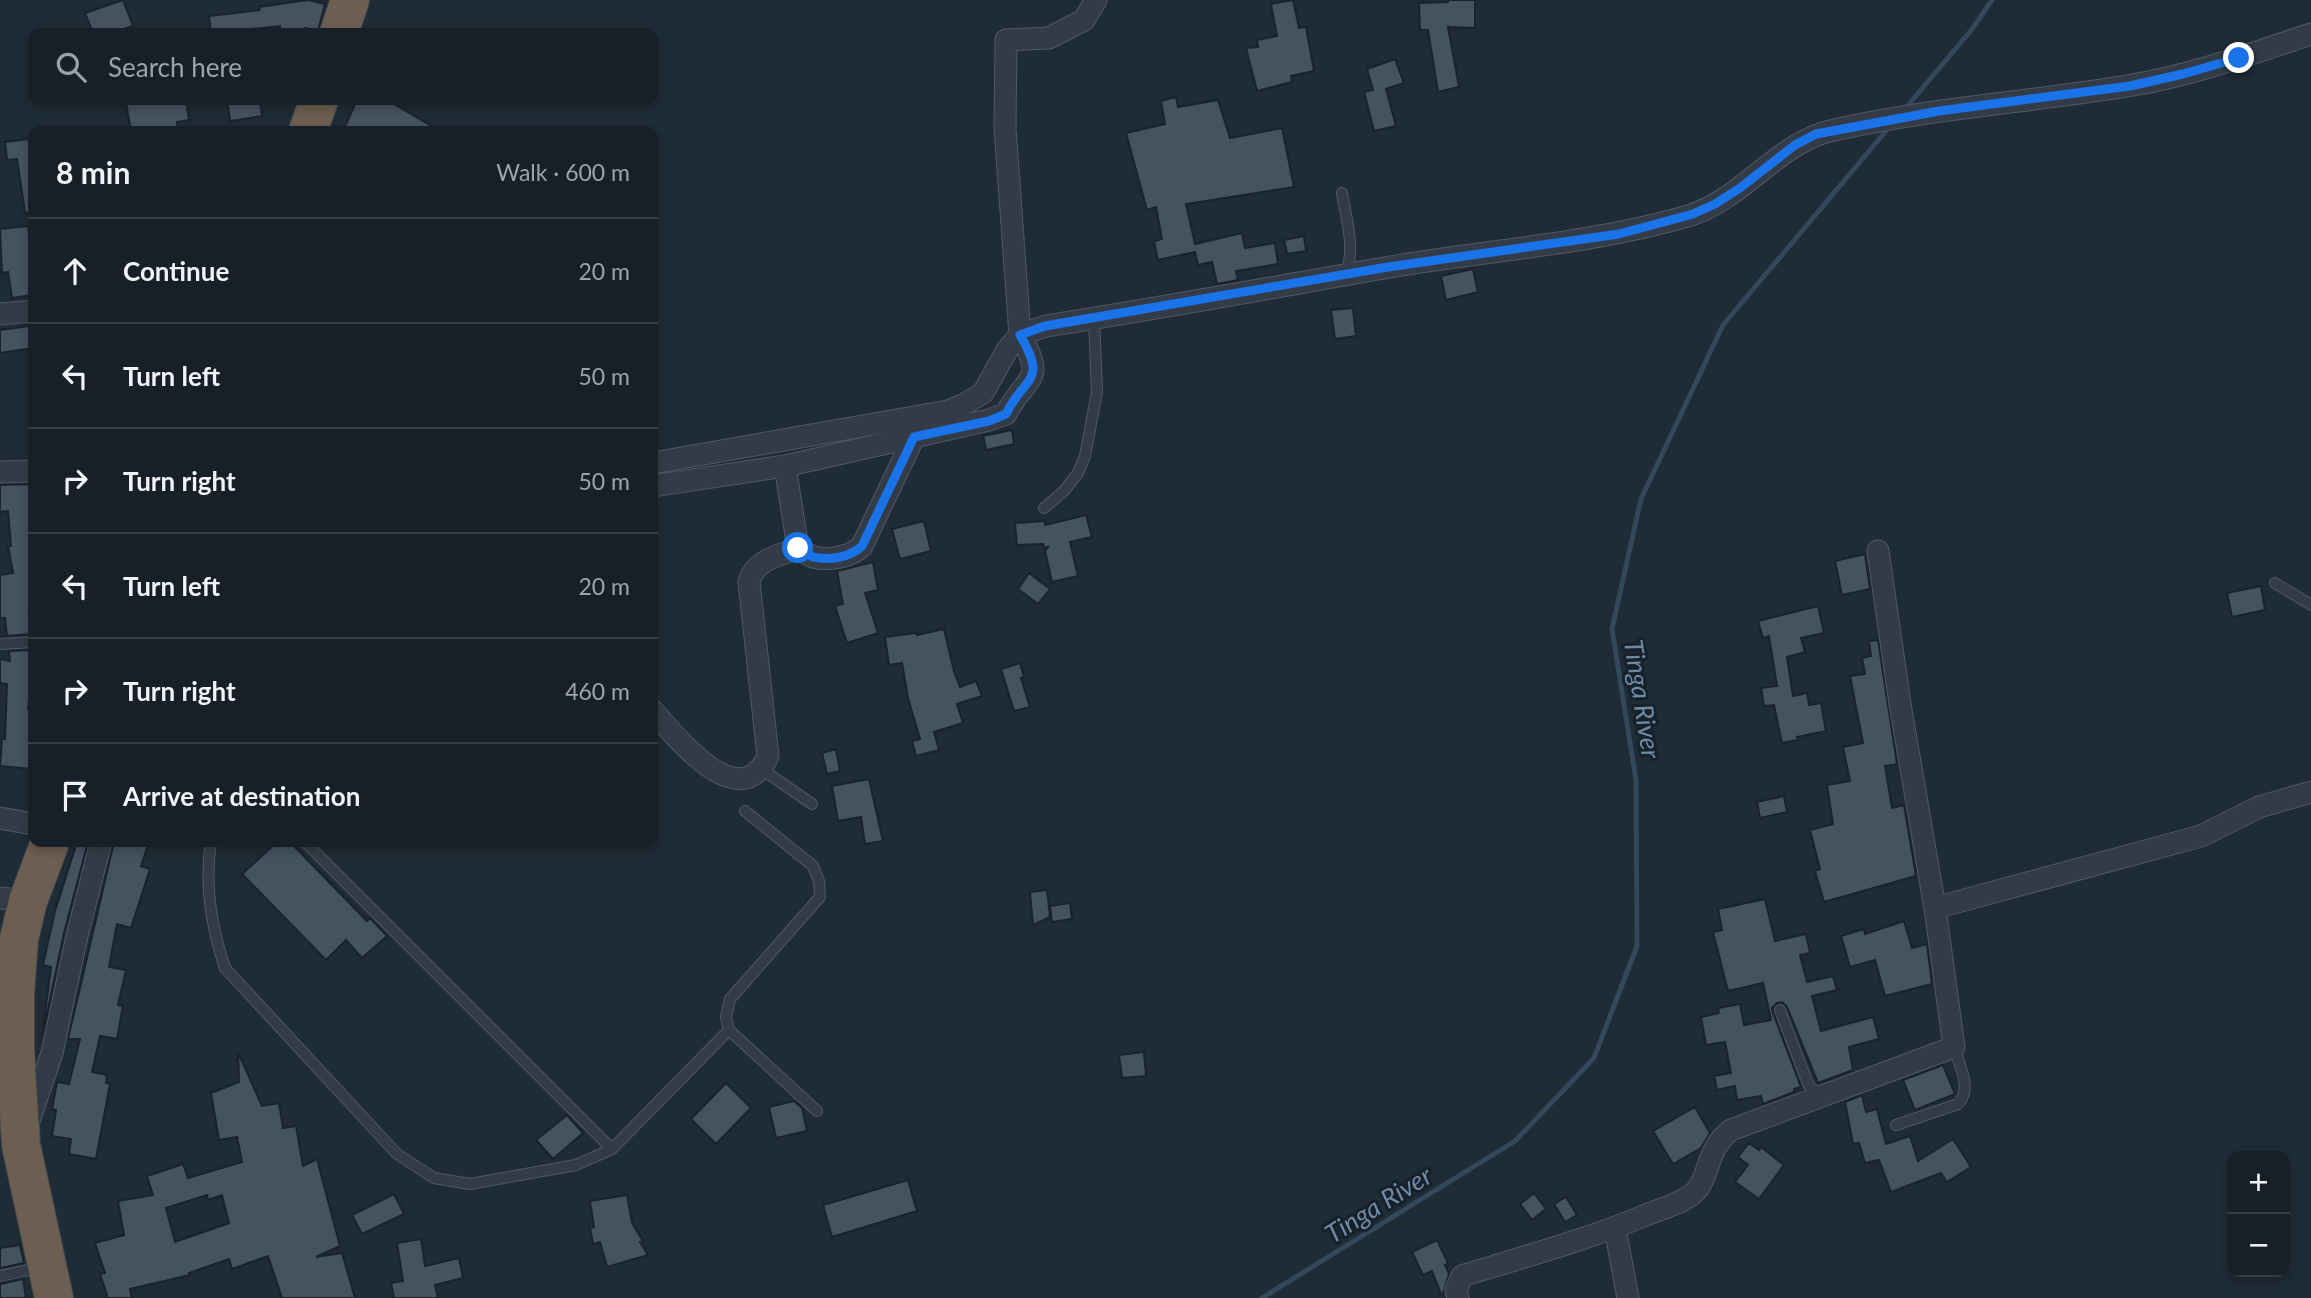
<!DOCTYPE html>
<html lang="en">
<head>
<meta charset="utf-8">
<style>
	:root { --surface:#172028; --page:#202830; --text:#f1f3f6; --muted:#9ea3a8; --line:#363e45 }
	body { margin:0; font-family:Lato,sans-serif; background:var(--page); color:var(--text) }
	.controls { position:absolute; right:21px; bottom:21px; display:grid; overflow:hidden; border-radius:14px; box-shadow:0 4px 10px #0003 }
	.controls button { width:63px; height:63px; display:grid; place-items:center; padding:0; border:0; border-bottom:2px solid var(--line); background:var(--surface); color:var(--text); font:35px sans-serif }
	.stop { position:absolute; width:21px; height:21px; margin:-16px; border:5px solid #1a73e8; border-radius:50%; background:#fff }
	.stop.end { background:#1a73e8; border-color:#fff; box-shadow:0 2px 7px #0008 }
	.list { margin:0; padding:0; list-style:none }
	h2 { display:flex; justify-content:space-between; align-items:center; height:91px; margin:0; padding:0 28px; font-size:30px }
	h2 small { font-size:23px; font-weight:400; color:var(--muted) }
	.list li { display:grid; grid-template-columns:46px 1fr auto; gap:21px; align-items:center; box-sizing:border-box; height:105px; padding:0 28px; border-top:2px solid var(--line) }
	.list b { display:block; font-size:26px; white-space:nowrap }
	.list em { font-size:23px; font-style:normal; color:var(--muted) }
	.icon { flex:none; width:38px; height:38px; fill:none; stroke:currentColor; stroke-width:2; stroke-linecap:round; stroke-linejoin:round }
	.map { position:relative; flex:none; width:2311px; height:1298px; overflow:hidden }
	.search { position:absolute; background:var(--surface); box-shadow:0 4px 10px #0003; left:28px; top:28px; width:630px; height:77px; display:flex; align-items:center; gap:18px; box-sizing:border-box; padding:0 24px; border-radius:14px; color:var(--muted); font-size:26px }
	.panel { position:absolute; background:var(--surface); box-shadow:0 4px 10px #0003; left:28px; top:126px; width:630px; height:721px; border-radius:14px }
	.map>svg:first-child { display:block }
</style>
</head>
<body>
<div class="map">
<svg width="2311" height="1298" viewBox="0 0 2311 1298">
	<rect width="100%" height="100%" fill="#1f2b35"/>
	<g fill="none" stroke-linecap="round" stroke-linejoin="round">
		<path stroke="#33485d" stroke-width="5" d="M1904,110L1973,28L1992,0
			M1262,1298L1515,1141L1594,1058L1637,946L1636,780L1612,629L1641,499L1723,325L1891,125"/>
	</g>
	<path fill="#45525f" stroke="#1a232c" stroke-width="2" fill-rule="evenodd" d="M123,0L133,26L112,33H93L85,13Z
		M308,0L325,4L318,31L305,28V33H279L280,26L211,33L209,16L260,10L259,7Z
		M1293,0L1299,28L1306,27L1314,71L1291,76L1292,82L1257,91L1246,48L1258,47L1257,40L1277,36L1271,4Z
		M1448,0H1475V28L1448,27L1459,87L1438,92L1428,30H1420L1419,3L1448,2Z
		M1395,59L1404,83L1386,89L1396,126L1374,131L1364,92L1373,90L1367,69Z
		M1176,97L1178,107L1218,100L1230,138L1282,128L1294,187L1186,204L1195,244L1242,233L1245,248L1275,243L1278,264L1236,271L1238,280L1217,284L1212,262L1198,265L1195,252L1158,260L1154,241L1162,239L1156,207L1147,210L1126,133L1165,124L1161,101Z
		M146,100H186L189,120L177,122L178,131H131L126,103Z
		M227,100H260L262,116L230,121Z
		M357,100H387L440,131H343Z
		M29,139L33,173V212L25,213L17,159L7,160L5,142Z
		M28,226L33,264V295L12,298L8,272L2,273L0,229Z
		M1304,236L1306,251L1287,254L1284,240Z
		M1473,269L1478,292L1446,300L1441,276Z
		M1353,308L1356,336L1335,339L1331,310Z
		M30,326L33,348L0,353V330Z
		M1012,430L1014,444L986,450L983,436Z
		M33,484V609H29L32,634L7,636L5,618H0V575L13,573L8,546H11L8,511L0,512V485Z
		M1086,515L1092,537L1070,542L1078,576L1052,582L1045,551L1048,547L1044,548L1043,544L1017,545L1015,523L1045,521V525Z
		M924,521L931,551L900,559L892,529Z
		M1865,554L1870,589L1842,595L1835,561Z
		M873,562L878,590L865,593L878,633L847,643L835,606L843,604L837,571Z
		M1029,573L1050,589L1038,604L1018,589Z
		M2261,586L2265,610L2232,617L2227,593Z
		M1818,606L1824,633L1801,638L1805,652L1787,657L1793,696L1807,693L1809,705L1821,703L1826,731L1797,737L1798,740L1782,743L1774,705L1764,706L1761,688L1777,686L1769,636L1763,638L1758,621Z
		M944,629L954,671L960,687L976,681L982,696L957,704L963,723L934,732L939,750L916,756L912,741L920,739L908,698L902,663L889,665L885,637L916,633L917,635Z
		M1878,640L1897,764L1885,766L1892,808L1904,805L1916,876L1824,902L1815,871L1820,869L1810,830L1833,824L1827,785L1850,781L1843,747L1863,743L1850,676L1865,674L1862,658L1871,656L1869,641Z
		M33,650V680H31L28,709H33L31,769L0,766L2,739H5L7,684L0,683V659L10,661L9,651Z
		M1020,663L1024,677L1021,678L1030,707L1014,711L1001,669Z
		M836,749L840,771L827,774L822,753Z
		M869,779L883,841L865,844L861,817L838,821L832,786Z
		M1784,796L1787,812L1760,818L1757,802Z
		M77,842H88L64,933L42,1038L51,967L43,965L55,911Z
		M114,842H149L141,866L150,869L131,928L117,924L109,967L126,970L118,1005L123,1006L117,1039L100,1036L92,1072L107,1075L106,1083L110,1084L96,1159L69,1154L71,1139L52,1136L56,1110L52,1109L57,1082L69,1084L80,1039H68Z
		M277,842H290L367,921L370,918L387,936L362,958L346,940L326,960L242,874Z
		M1047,890L1050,917L1033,925L1030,892Z
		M1765,899L1775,941L1806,934L1810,953L1800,955L1807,982L1833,976L1837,990L1812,996L1821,1031L1873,1017L1879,1039L1849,1047L1853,1070L1818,1083L1787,1007L1782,1002L1777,1003L1772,1008L1773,1013L1801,1087L1794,1089V1092L1763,1104L1761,1096L1737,1100L1735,1086L1717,1090L1714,1076L1731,1073L1725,1042L1706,1045L1701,1017L1719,1013L1718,1008L1740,1004L1744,1025L1771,1020L1763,983L1728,991L1713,932L1722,930L1718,909Z
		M1070,903L1072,919L1052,922L1050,906Z
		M1904,921L1912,948L1927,944L1932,984L1885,996L1875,960L1850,967L1841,936L1864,929L1865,934Z
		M238,1052L262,1106L279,1103L283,1128L296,1126L303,1166L317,1159L340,1246L316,1257L342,1253L355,1298H282L268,1256L232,1269L229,1259L189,1273L190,1275L130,1289L132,1298H108L100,1274L105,1273L95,1243L124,1235L118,1201L153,1195L147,1176L183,1164L188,1178L242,1162L237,1137L219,1140L211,1093L239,1082ZM207,1195L208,1200L222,1195L229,1223L175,1242L166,1208Z
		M1144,1052L1146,1076L1122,1078L1119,1055Z
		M1943,1065L1955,1094L1915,1110L1903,1080Z
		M726,1083L751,1108L716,1144L691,1119Z
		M1862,1095L1866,1112L1877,1109L1886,1144L1910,1136L1918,1161L1953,1139L1971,1167L1947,1182L1941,1173L1891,1192L1879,1160L1865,1163L1859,1143L1853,1144L1845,1102Z
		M794,1101L802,1108L807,1131L776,1138L769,1107Z
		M1695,1107L1710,1133L1701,1148L1673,1164L1653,1131Z
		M567,1115L583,1133L553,1159L536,1140Z
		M1749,1143L1759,1150L1761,1147L1784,1165L1759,1199L1735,1182L1748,1165L1738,1157Z
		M908,1180L917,1211L832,1237L823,1205Z
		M1534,1193L1546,1209L1532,1220L1520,1204Z
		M394,1194L404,1214L362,1234L352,1215Z
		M627,1195L632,1223L643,1241L640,1242L648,1255L607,1267L600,1242L593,1244L590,1228L594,1227L590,1201Z
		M1566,1197L1577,1215L1565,1222L1554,1204Z
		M421,1239L425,1266L459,1258L463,1278L435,1285L438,1298H394L391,1283L403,1281L397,1243Z
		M1437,1240L1448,1263L1445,1265L1449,1274L1443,1294H1441L1432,1271L1423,1275L1412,1252Z
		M20,1245L24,1263L0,1268V1248Z
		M23,1279L26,1298H0V1284Z"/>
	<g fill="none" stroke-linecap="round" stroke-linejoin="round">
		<g stroke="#505a64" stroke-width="12">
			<path id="lane" d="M1342,193C1346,218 1357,253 1344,275
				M1044,508L1064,491L1078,473L1085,456L1097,392L1094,318
				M2275,583L2311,605
				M0,644L33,642
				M760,768L812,804
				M745,811L813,866L819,881L820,897L730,999L726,1017L729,1030L817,1111
				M211,842C204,885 211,926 225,968L397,1154L434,1178L470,1184L576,1165L612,1149L729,1030
				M305,842L612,1149
				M1780,1010L1808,1084L1821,1098
				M1896,1125L1958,1104C1973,1088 1959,1066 1954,1047
				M0,1276L42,1267"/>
		</g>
		<g stroke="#505a64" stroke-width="23">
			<path id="street" d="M0,314L33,311
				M653,463L948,411L963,405L983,393L1007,350L1020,335L1046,326C1161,308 1275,287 1390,267C1489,250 1591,244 1688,216C1744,199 1777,142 1834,130C1931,108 2030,102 2127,86C2190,76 2251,54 2311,34
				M0,472L33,471
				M653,486L785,466L989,420L1006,414C1025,375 1048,384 1020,335L1005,128L1006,40L1049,38L1084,20L1096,0
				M798,548C803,551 808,555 813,557C829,561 851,557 862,546L914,437
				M1878,551L1900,704L1935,908L2201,836L2259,807L2311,792
				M653,711C675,736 740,818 768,756L749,582C755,559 779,556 798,548L785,466
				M0,818L33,824
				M0,898L28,901
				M28,1124L52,1053L77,936L101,842
				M1615,1228L1628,1298
				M1458,1298L1456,1290L1462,1276C1523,1257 1586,1240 1646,1215C1660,1209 1677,1205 1690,1196C1712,1181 1703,1151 1731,1130L1954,1047L1935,908"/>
		</g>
		<g stroke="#3d4750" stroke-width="40">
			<path id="highway" d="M339,33L350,0
				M308,131L319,100
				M50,842L28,901L19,939L15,994V1049L21,1145L54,1298"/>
		</g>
		<use href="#lane" stroke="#333c46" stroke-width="10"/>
		<use href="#street" stroke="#333c46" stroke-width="21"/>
		<use href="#highway" stroke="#6c5e50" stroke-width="38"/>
	</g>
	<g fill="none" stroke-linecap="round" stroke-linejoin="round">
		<path stroke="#1a73e8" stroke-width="9" d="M798,548C803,551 808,555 813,557C829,561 851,557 862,546L914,437L989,421L1006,414C1025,375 1048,383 1020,335L1045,326L1388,267L1619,234L1693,214L1715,204L1740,188L1795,145L1816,134L1939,111L2130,86L2183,74L2239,58"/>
	</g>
	<g text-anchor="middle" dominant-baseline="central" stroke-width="6" stroke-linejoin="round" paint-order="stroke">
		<g font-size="26" font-style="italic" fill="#6d8ba7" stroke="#18212a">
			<text transform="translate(1643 699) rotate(81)">Tinga River</text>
			<text transform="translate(1378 1204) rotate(-32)">Tinga River</text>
		</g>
	</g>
</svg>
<div class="controls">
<button>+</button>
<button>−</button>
</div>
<div class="stop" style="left:798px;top:548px"></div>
<div class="stop end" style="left:2239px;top:58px"></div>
<div class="search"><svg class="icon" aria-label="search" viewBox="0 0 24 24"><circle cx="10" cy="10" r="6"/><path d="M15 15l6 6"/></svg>Search here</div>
<section class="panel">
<h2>8 min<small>Walk · 600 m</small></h2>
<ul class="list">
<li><svg class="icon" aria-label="ahead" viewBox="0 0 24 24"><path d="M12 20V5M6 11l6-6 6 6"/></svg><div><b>Continue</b></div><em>20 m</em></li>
<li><svg class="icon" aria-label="left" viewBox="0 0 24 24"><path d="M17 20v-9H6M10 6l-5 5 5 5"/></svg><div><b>Turn left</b></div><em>50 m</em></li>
<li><svg class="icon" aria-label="right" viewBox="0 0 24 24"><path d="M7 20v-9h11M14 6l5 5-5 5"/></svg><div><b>Turn right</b></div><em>50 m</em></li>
<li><svg class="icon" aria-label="left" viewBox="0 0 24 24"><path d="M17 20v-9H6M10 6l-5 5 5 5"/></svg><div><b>Turn left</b></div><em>20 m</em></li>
<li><svg class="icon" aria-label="right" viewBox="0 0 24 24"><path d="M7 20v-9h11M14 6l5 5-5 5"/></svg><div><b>Turn right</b></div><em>460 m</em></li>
<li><svg class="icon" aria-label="arrive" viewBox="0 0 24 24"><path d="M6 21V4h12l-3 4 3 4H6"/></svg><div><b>Arrive at destination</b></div></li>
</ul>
</section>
</div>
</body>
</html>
